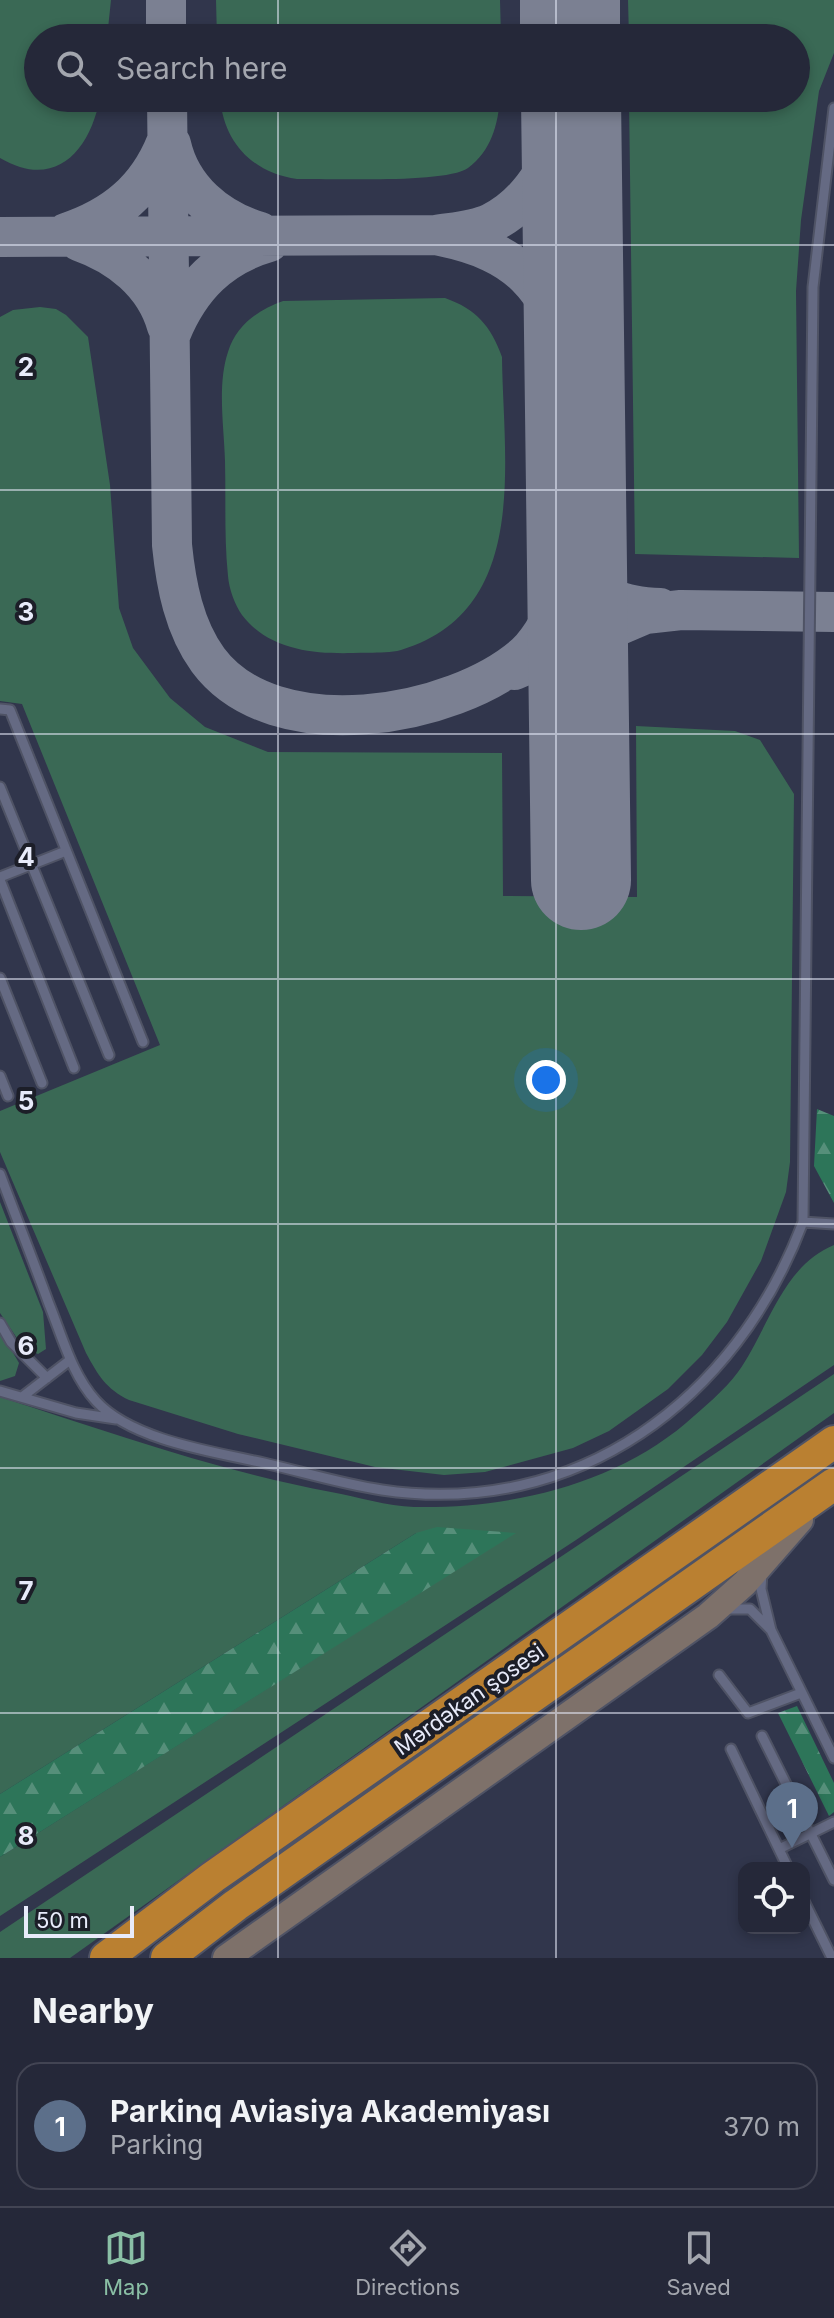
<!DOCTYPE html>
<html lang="en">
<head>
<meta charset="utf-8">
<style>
	:root { --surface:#252839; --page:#313444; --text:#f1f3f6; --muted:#a3a6ae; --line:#424453; --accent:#8abfa5 }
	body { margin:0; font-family:Inter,sans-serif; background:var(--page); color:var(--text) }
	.controls { position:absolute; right:24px; bottom:24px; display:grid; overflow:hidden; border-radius:16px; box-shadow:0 4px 12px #0003 }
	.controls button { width:72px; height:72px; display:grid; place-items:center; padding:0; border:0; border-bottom:2px solid var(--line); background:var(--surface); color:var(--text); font:40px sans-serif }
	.scale { position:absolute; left:24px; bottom:20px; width:110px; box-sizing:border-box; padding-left:8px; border:4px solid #e8ebfa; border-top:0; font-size:22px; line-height:28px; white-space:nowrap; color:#e8ebfa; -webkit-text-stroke:6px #1c1e28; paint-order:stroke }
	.you { position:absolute; left:546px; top:1080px; width:28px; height:28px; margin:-20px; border:6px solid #fff; border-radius:50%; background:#1a73e8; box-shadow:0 0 0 12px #1a73e833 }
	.badge { display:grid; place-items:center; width:52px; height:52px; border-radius:50%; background:var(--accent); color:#fff; font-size:26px; font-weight:700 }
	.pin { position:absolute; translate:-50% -66px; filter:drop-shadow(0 2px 4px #0008) }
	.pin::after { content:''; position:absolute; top:42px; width:28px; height:24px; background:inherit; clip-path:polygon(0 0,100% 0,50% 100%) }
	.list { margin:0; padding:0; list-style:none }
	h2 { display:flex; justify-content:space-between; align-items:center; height:104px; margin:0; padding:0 32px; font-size:34px }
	h2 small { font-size:26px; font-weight:400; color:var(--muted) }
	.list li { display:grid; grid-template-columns:52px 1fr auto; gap:24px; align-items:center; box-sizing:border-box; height:128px; margin:0 16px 16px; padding:0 16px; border:2px solid var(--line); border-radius:24px }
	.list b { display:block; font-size:30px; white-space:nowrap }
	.list p { margin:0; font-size:26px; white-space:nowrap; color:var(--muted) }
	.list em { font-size:26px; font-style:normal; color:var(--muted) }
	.icon { flex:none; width:44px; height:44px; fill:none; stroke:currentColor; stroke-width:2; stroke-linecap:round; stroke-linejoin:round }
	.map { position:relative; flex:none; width:834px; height:1958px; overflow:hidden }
	.search { position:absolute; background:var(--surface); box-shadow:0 4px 12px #0003; left:24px; right:24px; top:24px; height:88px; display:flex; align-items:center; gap:20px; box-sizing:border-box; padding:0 28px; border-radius:44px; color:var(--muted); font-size:30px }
	.sheet { height:248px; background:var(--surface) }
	nav { display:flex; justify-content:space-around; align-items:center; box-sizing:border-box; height:112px; border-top:2px solid var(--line); background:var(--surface); font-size:22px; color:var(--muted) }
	nav a { display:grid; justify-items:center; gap:4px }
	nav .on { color:var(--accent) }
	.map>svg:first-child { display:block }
</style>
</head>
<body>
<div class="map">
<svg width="834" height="1958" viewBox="0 0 834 1958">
	<defs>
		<pattern id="forest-firs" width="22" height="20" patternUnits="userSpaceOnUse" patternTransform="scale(2)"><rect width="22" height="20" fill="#2d7559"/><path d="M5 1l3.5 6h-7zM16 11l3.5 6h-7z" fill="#568f7a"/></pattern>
	</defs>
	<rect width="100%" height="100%" fill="#31364c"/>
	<path fill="#3a6955" d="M0,0H111L107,38H38V98H100C90,150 56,191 0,158Z
		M216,0H500L501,38H217Z
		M628,0H834V53L819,91L801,220L796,291L799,558L635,554L629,98H796V38H629Z
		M220,98H500C498,125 491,151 468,168C445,184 330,178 297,179C253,173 224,143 220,98Z
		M445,298C476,309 491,326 502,357C503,461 531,611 401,650C386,654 368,652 353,653C313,654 269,650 242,615C235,605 229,589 228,576C224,538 226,499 225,461C224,426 217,385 228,352C236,325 258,310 283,301Z
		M40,307L56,309L66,315L88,337L110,485L119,608L133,648L170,698L205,727L268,752L502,753L503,896L637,897L636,726L735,731L760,740L794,794L790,1162L786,1192L761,1261L727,1322L702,1355L668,1389L609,1431L573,1448L485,1472L444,1475L375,1467L238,1434L129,1400C106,1389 98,1375 86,1353L0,1152V1111L160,1045L22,704L0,701V317L13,310Z
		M0,1202L43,1312L46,1349L38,1354L23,1347L0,1313Z
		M834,1245V1365L576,1540L0,1916V1857L514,1533H416L0,1794V1397C109,1432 218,1471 331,1492C358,1497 387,1506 414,1507C508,1509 613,1485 686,1423C703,1408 725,1390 738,1372C768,1330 782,1266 834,1245Z
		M0,1330L19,1363L15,1376L0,1381Z
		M834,1374V1413L70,1958H0V1932Z"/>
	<path fill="url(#forest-firs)" d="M817,1109L834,1116V1203L814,1166Z
		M437,1527L516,1533L0,1857V1794L416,1533Z
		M797,1706L834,1783V1812L829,1816L778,1713Z"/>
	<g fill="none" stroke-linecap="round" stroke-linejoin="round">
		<path stroke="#7b8092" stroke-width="40" d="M166,0V38
			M167,98L172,545C176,585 184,627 208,660C274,749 454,718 526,654C549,632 563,592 578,565
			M171,144C181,189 217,219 260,232
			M66,233C114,217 147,190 166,143
			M440,236C522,253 544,285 575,360
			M0,237L436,235C454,232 474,231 491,223C536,201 557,152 571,108
			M79,241C119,255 155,283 167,326
			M171,333C190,287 220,256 269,242
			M578,565C597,599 622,606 660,608
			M514,670L645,614L681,610L834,612"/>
		<path stroke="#7b8092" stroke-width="100" d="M570,0V38
			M571,98L581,880"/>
		<g stroke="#4f5365" stroke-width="13">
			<path id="lane" d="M0,709L10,710L143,1042
				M0,787L109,1055
				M0,877L66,851
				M0,880L74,1068
				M0,978L42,1083
				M0,1076L8,1096
				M0,1174C16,1217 33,1260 49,1304C62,1336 72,1375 96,1401C131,1440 214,1452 264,1463C303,1472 342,1484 382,1490C577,1519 736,1400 803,1222L813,287L834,108
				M803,1222L834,1224
				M0,1323L11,1342L47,1378
				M0,1391L76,1413L116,1419
				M22,1397L70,1360
				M726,1609H750L771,1630L761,1589L762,1572
				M771,1630L834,1758
				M719,1675L748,1713L801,1693
				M762,1736L834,1880
				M731,1749L788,1868
				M779,1849L834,1822
				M804,1901L832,1958"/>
		</g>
		<g stroke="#4f5365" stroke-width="30">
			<path id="secondary" d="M226,1958L708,1616L745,1583L800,1520"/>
		</g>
		<g stroke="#4f5365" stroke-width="36">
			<path id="highway" d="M106,1958L213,1877L834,1442
				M167,1958L236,1905L834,1484"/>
		</g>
		<use href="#lane" stroke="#656a83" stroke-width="9"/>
		<use href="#secondary" stroke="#7e716a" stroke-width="26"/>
		<use href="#highway" stroke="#ba8031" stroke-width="32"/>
	</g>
	<path fill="none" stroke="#e8ebfa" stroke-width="2" stroke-opacity="0.55" d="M278,0V38M556,0V38M278,98V1958M556,98V1958M0,245H834M0,490H834M0,734H834M0,979H834M0,1224H834M0,1468H834M0,1713H834"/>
	<g text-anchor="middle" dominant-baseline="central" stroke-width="8" stroke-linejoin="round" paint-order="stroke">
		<g font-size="22" fill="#e8ebfa" stroke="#1c1e28">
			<text transform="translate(469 1699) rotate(-35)">Mərdəkan şosesi</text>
		</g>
	</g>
	<g font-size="26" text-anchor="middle" font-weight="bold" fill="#e8ebfa" stroke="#1c1e28" stroke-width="8" stroke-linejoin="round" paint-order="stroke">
		<text x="26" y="376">2</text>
		<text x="26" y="621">3</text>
		<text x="26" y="866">4</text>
		<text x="26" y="1110">5</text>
		<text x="26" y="1355">6</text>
		<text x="26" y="1600">7</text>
		<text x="26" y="1845">8</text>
	</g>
</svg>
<div class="controls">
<button><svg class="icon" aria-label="locate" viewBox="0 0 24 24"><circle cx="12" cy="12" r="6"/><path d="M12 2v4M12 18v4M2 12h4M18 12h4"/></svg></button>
</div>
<div class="scale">50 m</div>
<div class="you"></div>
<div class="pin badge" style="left:792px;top:1848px;background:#5c6f8a">1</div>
<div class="search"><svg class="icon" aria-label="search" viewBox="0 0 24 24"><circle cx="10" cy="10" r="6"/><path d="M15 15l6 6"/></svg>Search here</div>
</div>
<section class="sheet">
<h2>Nearby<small></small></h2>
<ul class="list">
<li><span class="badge" style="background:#5c6f8a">1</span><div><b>Parkinq Aviasiya Akademiyası</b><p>Parking</p></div><em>370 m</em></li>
</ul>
</section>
<nav>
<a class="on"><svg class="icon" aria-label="map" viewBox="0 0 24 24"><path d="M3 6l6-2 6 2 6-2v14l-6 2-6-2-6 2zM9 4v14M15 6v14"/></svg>Map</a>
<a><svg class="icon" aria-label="directions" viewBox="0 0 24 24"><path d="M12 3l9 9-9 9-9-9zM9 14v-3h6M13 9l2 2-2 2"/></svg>Directions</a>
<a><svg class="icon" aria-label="saved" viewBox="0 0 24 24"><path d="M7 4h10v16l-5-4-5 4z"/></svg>Saved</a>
</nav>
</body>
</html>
